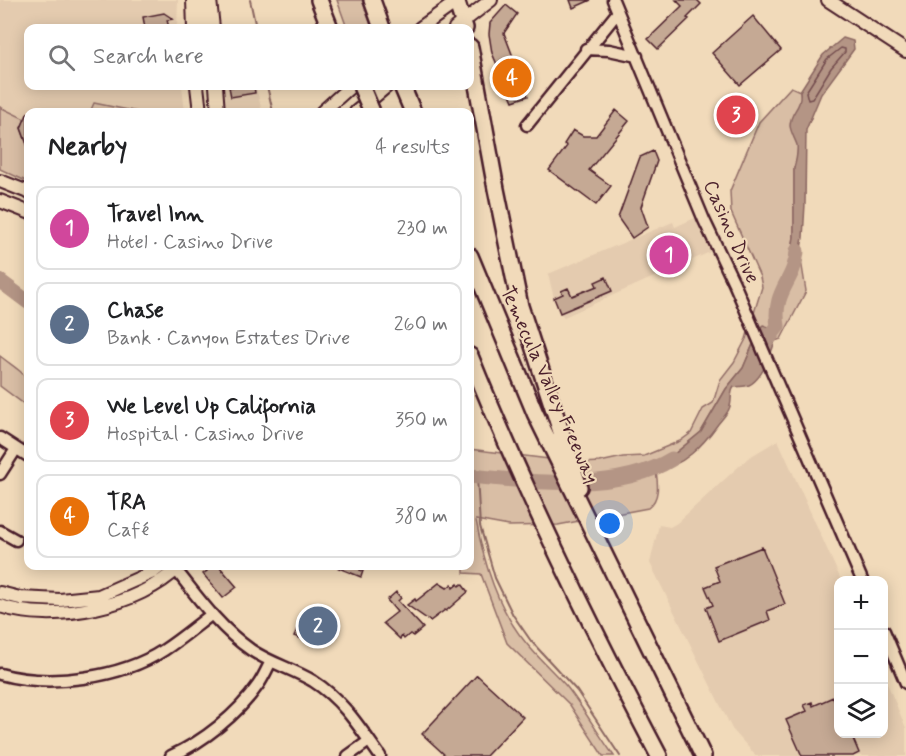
<!DOCTYPE html>
<html lang="en">
<head>
<meta charset="utf-8">
<style>
	:root { --surface:#fff; --page:#f6f6f6; --text:#202124; --muted:#757577; --line:#e0e0e0; --accent:#0f766e }
	body { margin:0; font-family:Mynerve,sans-serif; background:var(--page); color:var(--text) }
	.controls { position:absolute; right:18px; bottom:18px; display:grid; overflow:hidden; border-radius:12px; box-shadow:0 3px 15px #0003 }
	.controls button { width:54px; height:54px; display:grid; place-items:center; padding:0; border:0; border-bottom:2px solid var(--line); background:var(--surface); color:var(--text); font:30px sans-serif }
	.you { position:absolute; left:610px; top:524px; width:21px; height:21px; margin:-15px; border:4px solid #fff; border-radius:50%; background:#1a73e8; box-shadow:0 0 0 9px #1a73e833 }
	.badge { display:grid; place-items:center; width:39px; height:39px; border-radius:50%; background:var(--accent); color:#fff; font-size:20px; font-weight:700 }
	.pin { position:absolute; translate:-50% -50%; border:3px solid #fff; box-shadow:0 2px 6px #0006 }
	.list { margin:0; padding:0; list-style:none }
	h2 { display:flex; justify-content:space-between; align-items:center; height:78px; margin:0; padding:0 24px; font-size:26px }
	h2 small { font-size:20px; font-weight:400; color:var(--muted) }
	.list li { display:grid; grid-template-columns:39px 1fr auto; gap:18px; align-items:center; box-sizing:border-box; height:84px; margin:0 12px 12px; padding:0 12px; border:2px solid var(--line); border-radius:12px }
	.list b { display:block; font-size:22px; white-space:nowrap }
	.list p { margin:0; font-size:20px; white-space:nowrap; color:var(--muted) }
	.list em { font-size:20px; font-style:normal; color:var(--muted) }
	.icon { flex:none; width:33px; height:33px; fill:none; stroke:currentColor; stroke-width:2; stroke-linecap:round; stroke-linejoin:round }
	.map { position:relative; flex:none; width:906px; height:756px; overflow:hidden }
	.search { position:absolute; background:var(--surface); box-shadow:0 3px 15px #0003; left:24px; top:24px; width:450px; height:66px; display:flex; align-items:center; gap:15px; box-sizing:border-box; padding:0 21px; border-radius:12px; color:var(--muted); font-size:22px }
	.panel { position:absolute; background:var(--surface); box-shadow:0 3px 15px #0003; left:24px; top:108px; width:450px; height:462px; border-radius:12px }
	.map>svg:first-child { display:block }
</style>
</head>
<body>
<div class="map">
<svg width="906" height="756" viewBox="0 0 906 756">
	<rect width="100%" height="100%" fill="#f1daba"/>
	<filter id="ink" filterUnits="userSpaceOnUse"><feTurbulence type="fractalNoise" baseFrequency=".0167" numOctaves="2"/><feDisplacementMap in="SourceGraphic" scale="12" xChannelSelector="R" yChannelSelector="G"/><feConvolveMatrix kernelMatrix="1 2 1 2 8 2 1 2 1" color-interpolation-filters="sRGB"/></filter>
	<g filter="url(#ink)">
		<path fill="#e4cbaf" d="M0,0H178L177,28H28V86H182L185,112H28V166L0,141Z
			M223,86H256L262,112H224Z
			M695,218L710,252L564,317L560,313L554,298L548,274L673,222L675,227Z
			M778,440L841,580H838V734H884V676L906,728V756H756L732,729L650,563L659,525L670,527L677,523L748,458Z"/>
		<path fill="#d9bea5" stroke="#926e68" stroke-width="1.5" d="M337,0H362L372,28H347Z
			M791,87L800,91L801,100L797,159L794,168V237L789,268L797,269L800,254L806,291L781,339L775,341L772,332L760,328L743,368L726,389L701,432L673,455L655,464C657,479 662,498 648,508L558,525L509,526L476,520C484,563 497,608 526,643C539,659 554,672 567,687C584,709 598,734 614,756H603L570,705L507,643L481,574L464,573V566H470V449L581,463L600,462L623,457L644,456L680,441L691,433L703,409L713,403L720,380L734,362L746,339L762,287L760,277L731,212L730,191L759,122Z
			M94,103L138,112H90Z
			M0,107L25,119L21,128L26,142L28,143V182L0,169Z
			M0,356C27,377 29,372 28,407L0,386Z"/>
		<path fill="#b49585" stroke="#8a6661" stroke-width="1.5" d="M843,38L853,41L854,49L821,94L806,130L805,204L803,238L797,269L789,268L794,237V168C796,161 798,153 797,145C795,139 791,133 790,126C790,110 802,110 800,91L823,55Z
			M763,325L769,327L775,341C771,354 763,378 749,385C744,387 740,386 734,387C729,394 733,401 729,409C727,414 722,419 718,424C703,445 683,467 656,470L655,463L673,455L701,432L726,389L743,368L760,328Z"/>
		<g fill="none" stroke-linecap="round" stroke-linejoin="round">
			<path stroke="#744e4f" stroke-width="1.5" d="M841,48L845,49V52L831,68L812,99L808,100L806,92L827,59Z"/>
			<path stroke="#8a6661" stroke-width="2" d="M250,0L256,28
				M267,86L273,112
				M477,477L480,526L495,578L513,615L531,641L577,691L620,756"/>
			<path stroke="#b49585" stroke-width="15" d="M0,281L28,302
				M761,349L778,326C772,290 795,282 797,251
				M470,476C531,482 617,493 672,459"/>
		</g>
		<path fill="#c5a994" stroke="#4a1f2b" stroke-width="1.5" d="M570,0H591L573,8Z
			M676,0H697L701,4L687,18L689,19L658,49L648,39L682,6Z
			M506,5L517,14L504,33L528,96L513,101L492,53L489,34L490,23Z
			M164,13L173,19L167,20L169,28H145L143,17Z
			M753,16L781,50L740,85L712,53Z
			M237,86H254L255,93L231,97L229,87Z
			M616,110L629,121L589,170L611,186L596,205L549,170L567,146L564,144L573,130L583,136H596Z
			M28,112V147L21,128Z
			M653,151L657,161L641,207L648,227L632,238L618,218L640,157Z
			M606,277L612,291L560,313L554,298L563,294L561,291L568,288L572,296L597,286L595,282Z
			M762,547L785,604L767,611L770,620L719,641L706,608L713,605L705,587L720,581L714,566Z
			M203,566H219L237,587L223,598L203,574L207,571Z
			M334,566H362L360,570L363,571L361,577Z
			M439,583L447,588L452,584L453,588L458,584L459,586L462,584L468,592L446,611L445,610L430,621L407,605L415,599L416,601Z
			M396,592L401,598L398,601L423,628L413,636L410,634L404,639L402,636L400,639L383,623L397,612L387,600Z
			M312,606L329,613L328,616L339,621L334,635L322,630L317,644L294,636L302,618L303,619L308,609L311,610Z
			M477,675L523,717L486,756H446L422,734Z
			M833,697L838,710V734H851L859,753L853,756H802L786,720L807,711L804,705L812,702L813,706Z"/>
		<g fill="none" stroke-linecap="round" stroke-linejoin="round">
			<g stroke="#4a1f2b" stroke-width="15">
				<path id="minor" d="M613,0L704,220L734,283L862,580
					M586,49L609,50L637,56
					M527,125L618,12
					M0,438L28,456
					M0,474L16,449
					M0,531L16,540
					M173,566C196,595 219,628 251,650C270,663 293,669 313,681C343,700 360,728 380,756
					M884,631L906,683
					M0,674C50,688 121,678 164,650C181,639 196,626 212,614
					M171,756C203,742 238,714 258,685C263,678 267,669 271,661
					M348,756L369,741"/>
			</g>
			<g stroke="#4a1f2b" stroke-width="16">
				<path id="major" d="M193,0L194,28
					M202,0L204,28
					M210,0L213,28
					M828,0L906,51
					M420,28L459,0
					M455,28L491,0
					M197,86L200,112
					M216,86L218,112
					M322,112L351,86
					M356,112L387,86
					M0,181L28,192
					M0,201L28,212
					M0,593L20,598L60,600L99,596L153,572L161,566
					M0,606C55,624 138,607 180,566"/>
			</g>
			<g stroke="#4a1f2b" stroke-width="20">
				<path id="highway" d="M319,0L330,28
					M372,0L382,28
					M456,0L465,28
					M470,47L496,189L520,306L579,487
					M402,86L413,112
					M470,256L535,413L703,756
					M470,356C525,493 590,625 659,756"/>
			</g>
			<use href="#minor" stroke="#f1daba" stroke-width="10"/>
			<use href="#major" stroke="#f1daba" stroke-width="12"/>
			<use href="#highway" stroke="#f1daba" stroke-width="15"/>
			<g stroke="#4a1f2b" stroke-width="20" stroke-linecap="butt">
				<path id="highway-bridge" d="M361,86L372,112"/>
			</g>
			<use href="#highway-bridge" stroke="#f1daba" stroke-width="15"/>
		</g>
	</g>
	<g text-anchor="middle" dominant-baseline="central" stroke-width="4.5" stroke-linejoin="round" paint-order="stroke">
		<g font-size="20" fill="#4a1f2b" stroke="#f1daba">
			<text transform="translate(731 232) rotate(66)">Casino Drive</text>
			<text transform="translate(549 385) rotate(66)">Temecula Valley Freeway</text>
		</g>
	</g>
</svg>
<div class="controls">
<button>+</button>
<button>−</button>
<button><svg class="icon" aria-label="layers" viewBox="0 0 24 24"><path d="M12 4l9 5-9 5-9-5zM3 14l9 5 9-5"/></svg></button>
</div>
<div class="you"></div>
<div class="pin badge" style="left:669px;top:255px;background:#d1479c">1</div>
<div class="pin badge" style="left:318px;top:626px;background:#5c6f8a">2</div>
<div class="pin badge" style="left:736px;top:115px;background:#e0444e">3</div>
<div class="pin badge" style="left:512px;top:78px;background:#e8710a">4</div>
<div class="search"><svg class="icon" aria-label="search" viewBox="0 0 24 24"><circle cx="10" cy="10" r="6"/><path d="M15 15l6 6"/></svg>Search here</div>
<section class="panel">
<h2>Nearby<small>4 results</small></h2>
<ul class="list">
<li><span class="badge" style="background:#d1479c">1</span><div><b>Travel Inn</b><p>Hotel · Casino Drive</p></div><em>230 m</em></li>
<li><span class="badge" style="background:#5c6f8a">2</span><div><b>Chase</b><p>Bank · Canyon Estates Drive</p></div><em>260 m</em></li>
<li><span class="badge" style="background:#e0444e">3</span><div><b>We Level Up California</b><p>Hospital · Casino Drive</p></div><em>350 m</em></li>
<li><span class="badge" style="background:#e8710a">4</span><div><b>TRA</b><p>Café</p></div><em>380 m</em></li>
</ul>
</section>
</div>
</body>
</html>
